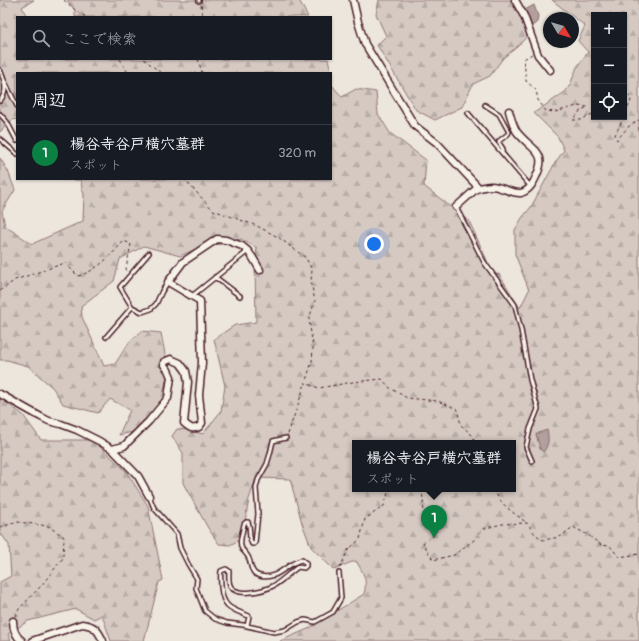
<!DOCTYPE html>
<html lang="ja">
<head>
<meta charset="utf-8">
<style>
	:root { --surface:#171b24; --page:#20242c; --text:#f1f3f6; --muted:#9ea1a6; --line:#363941; --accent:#0b8043 }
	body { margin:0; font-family:Pangolin,"Klee One",sans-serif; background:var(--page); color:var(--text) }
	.controls { position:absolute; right:12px; top:12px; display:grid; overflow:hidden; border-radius:0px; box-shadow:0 1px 3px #0004 }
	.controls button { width:36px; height:36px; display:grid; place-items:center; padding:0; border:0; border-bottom:1px solid var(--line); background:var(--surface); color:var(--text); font:20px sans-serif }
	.compass { position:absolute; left:543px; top:12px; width:36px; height:36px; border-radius:50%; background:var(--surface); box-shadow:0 1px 3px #0004; rotate:128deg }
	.you { position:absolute; left:374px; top:244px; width:14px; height:14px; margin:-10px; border:3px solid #fff; border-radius:50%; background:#1a73e8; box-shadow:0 0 0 6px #1a73e833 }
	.badge { display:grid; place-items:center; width:26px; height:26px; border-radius:50%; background:var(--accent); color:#fff; font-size:13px; font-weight:700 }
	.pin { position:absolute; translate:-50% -33px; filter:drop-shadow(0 1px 2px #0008) }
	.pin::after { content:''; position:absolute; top:21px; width:14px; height:12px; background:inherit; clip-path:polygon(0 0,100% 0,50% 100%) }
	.popup { position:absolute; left:352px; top:440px; width:164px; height:52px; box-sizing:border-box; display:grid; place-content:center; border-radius:0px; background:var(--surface); filter:drop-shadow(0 1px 3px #0005); font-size:13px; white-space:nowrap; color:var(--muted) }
	.popup b { font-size:15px; color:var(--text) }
	.popup::after { content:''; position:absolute; left:50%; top:100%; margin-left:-8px; border:8px solid transparent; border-top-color:var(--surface) }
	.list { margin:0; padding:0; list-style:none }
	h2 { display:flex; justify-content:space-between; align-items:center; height:52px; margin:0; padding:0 16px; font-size:17px }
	h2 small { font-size:13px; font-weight:400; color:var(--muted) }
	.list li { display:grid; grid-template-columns:26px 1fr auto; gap:12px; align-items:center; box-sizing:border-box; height:56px; padding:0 16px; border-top:1px solid var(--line) }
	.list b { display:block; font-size:15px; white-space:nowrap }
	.list p { margin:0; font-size:13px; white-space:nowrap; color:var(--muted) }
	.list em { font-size:13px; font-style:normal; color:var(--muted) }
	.icon { flex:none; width:22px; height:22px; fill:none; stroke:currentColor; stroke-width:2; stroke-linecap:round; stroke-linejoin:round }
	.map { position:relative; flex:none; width:639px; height:641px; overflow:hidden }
	.search { position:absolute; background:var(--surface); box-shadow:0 1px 3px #0004; left:16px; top:16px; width:316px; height:44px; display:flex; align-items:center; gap:10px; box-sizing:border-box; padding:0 14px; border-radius:0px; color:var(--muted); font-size:15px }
	.panel { position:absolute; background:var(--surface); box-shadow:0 1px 3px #0004; left:16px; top:72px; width:316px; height:108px; border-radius:0px }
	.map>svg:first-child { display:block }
</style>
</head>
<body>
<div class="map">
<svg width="639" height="641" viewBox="0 0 639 641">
	<defs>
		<pattern id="forest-firs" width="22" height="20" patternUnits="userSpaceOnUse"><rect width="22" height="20" fill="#d5c9c2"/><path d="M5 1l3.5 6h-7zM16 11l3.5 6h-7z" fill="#b8aca7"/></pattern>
	</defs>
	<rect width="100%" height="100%" fill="#ece6dd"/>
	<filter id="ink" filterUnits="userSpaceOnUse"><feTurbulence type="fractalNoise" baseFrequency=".025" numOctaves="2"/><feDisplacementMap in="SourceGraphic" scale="8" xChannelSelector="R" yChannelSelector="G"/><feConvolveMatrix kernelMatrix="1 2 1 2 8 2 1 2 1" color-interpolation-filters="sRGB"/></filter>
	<g filter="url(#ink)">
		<path fill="url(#forest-firs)" stroke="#907476" fill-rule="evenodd" d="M0,0H34L22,7L27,17H17V59H328L331,71V73H17V119L12,120L0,132Z
			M67,0H227L233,1L234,0H299L308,17H75V10Z
			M379,0H511L531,32L517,47L503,58L490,76L473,84L462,107L435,120L416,110L377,45L386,36L376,14Z
			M552,0H639V641H280L308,629L364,594C368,580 363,572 356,561L349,563L334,570L311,547L302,523L290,479L256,478L249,499L244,527L239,540L230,545L219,544L208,528L183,483V453L172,436L177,429L188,430L203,434L221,411L225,386L214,339L235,325L256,322L255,267L257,248L241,239L223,244L205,245L180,256L144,246L120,259L114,281L81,306L82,317L104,366L115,364L130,341L142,331L161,333L168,370L162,400L152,416L142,425L133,432L119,435L130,410L110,399L98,413L63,404L53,388L28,366L7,360H0V158L8,171L15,190L2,211L5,226L32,244L83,221L84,194L82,189L81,180H61L60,179H331V84L342,97L356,89L376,92L378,114L390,133L426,160L424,186L469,221L486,258L492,275L499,274L520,308L529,290L515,254V230L522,218L531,207L555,163L564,150L558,137L534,113L565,92L570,85L577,67L588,52L578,41L585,26ZM594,15H624V117H594ZM355,443H513V489H355Z
			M0,398L23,415L41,440H93L126,471L148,506L163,580L159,582L144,641H111L102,615L94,619L76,609L28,621L8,634L11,641H0V582L11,576L9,545L2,535L0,536Z"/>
		<path fill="#b39f9d" stroke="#896c6f" d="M534,5L538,16L537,23L531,26L523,11Z
			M547,430C549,438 549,446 543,452L540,449L536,434Z"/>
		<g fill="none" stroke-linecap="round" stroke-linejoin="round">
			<g stroke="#4a1f2b" stroke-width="6">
				<path id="service" d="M199,1V0
					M0,70L3,77
					M2,76L17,106
					M0,101C5,94 6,90 4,82
					M485,105L499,114L509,132L508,134L499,141V143L503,149L502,152
					M468,113L531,187
					M0,114L7,122L17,141
					M0,139L17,154
					M456,207L484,262L515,305L521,330L530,380L538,409L530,429L526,447L532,461
					M149,253L120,287L132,307L142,312L151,309L156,304L162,291L168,282
					M215,277L240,296
					M192,296L248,251
					M106,337L132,307
					M149,496L154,508L177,534L180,548L188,564L197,579L196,588L205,611L215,619L227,623L243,625L274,632L285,630L298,622L305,620L315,622L333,612L341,598L339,573
					M247,626L249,616C231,609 223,608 221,587C221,581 220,576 221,571L226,569L229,571C229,576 228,583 231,587C238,597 263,591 273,586C282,581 289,573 298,567L304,568L306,566V563L302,560C287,562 278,581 260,576C257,575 254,574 253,571C250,567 251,563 249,559C248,555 244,552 242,549C238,542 243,532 244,524L246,522H248C251,529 248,537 252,544H254L255,543L258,514L256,488L258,480L267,464L270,454L273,441L286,438"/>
			</g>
			<g stroke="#4a1f2b" stroke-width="9">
				<path id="minor" d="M353,0L358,22L365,44L415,126L437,143L479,188
					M515,0L524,16L538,55L550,70
					M456,207L476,189C480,188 486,186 491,186C501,186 511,194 521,193C528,191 531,187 534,181C550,151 533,152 517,132C513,126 511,118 509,111
					M0,394L41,417L49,421L61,424L77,430L99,441L112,449L138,476L149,496
					M112,449L124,446L149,421L168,398L171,377L168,370L164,365V362L171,359L180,363L186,371L188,382L184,423C190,428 192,430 199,427L202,423L199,395L202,363L200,301L168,282L183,262L217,239L226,240L242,246L248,251L253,258L260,270
					M13,621C13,630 15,636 22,641
					M32,641L82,624C94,625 98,630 103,641"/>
			</g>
			<path stroke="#4a1f2b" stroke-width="1" stroke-dasharray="3 3" stroke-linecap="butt" d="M64,0L75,10L86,17
				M201,5L203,17
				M192,17V15L197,17
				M532,54L524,59L526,81L536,90L538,100L546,111L555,112L577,106L588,107L581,110L573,120H581L594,113
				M120,59L128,73
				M144,59L161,73
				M198,59L202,73
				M624,100L629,95L631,101L624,116
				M624,117L615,135L617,140L628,127L639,120
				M639,127V130
				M184,179L213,210L257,226L278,237L306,258L312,270L311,282L315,301L309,319L313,348L312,362L305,383L319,388L353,382L382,379L390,388L407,398L438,401L457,409L461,425L472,435L476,443
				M0,291L15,280L65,263L78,276C97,271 111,255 124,241L131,244L125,273
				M288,434L305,384
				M422,489L424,513V523L430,524L435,522L438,526L435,534L423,543L433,560L454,555L478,537L482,529L502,524L527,523L535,534L543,540L560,537L573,527L588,535L601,545L610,546L619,557L639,554
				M494,489C500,505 514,513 527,523
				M0,527L18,522L48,526L64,537L63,558L41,586L19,609L16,616
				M340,568L348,550L360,539L365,519L384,506L389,489"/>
			<use href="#service" stroke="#f7f3e8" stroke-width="3"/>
			<use href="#minor" stroke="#f7f3e8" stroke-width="6"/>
		</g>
	</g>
</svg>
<div class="controls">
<button>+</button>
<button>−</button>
<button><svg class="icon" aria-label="locate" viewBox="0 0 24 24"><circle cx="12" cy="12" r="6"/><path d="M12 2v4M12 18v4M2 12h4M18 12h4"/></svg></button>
</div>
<svg class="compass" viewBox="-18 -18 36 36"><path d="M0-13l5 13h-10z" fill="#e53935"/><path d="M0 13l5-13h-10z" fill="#9ea1a6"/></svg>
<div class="you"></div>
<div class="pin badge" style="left:434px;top:538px">1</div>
<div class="popup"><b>楊谷寺谷戸横穴墓群</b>スポット</div>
<div class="search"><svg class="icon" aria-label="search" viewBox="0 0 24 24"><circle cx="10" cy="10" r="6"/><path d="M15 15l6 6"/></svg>ここで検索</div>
<section class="panel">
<h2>周辺<small></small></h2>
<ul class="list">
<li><span class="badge">1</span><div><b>楊谷寺谷戸横穴墓群</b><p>スポット</p></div><em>320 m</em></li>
</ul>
</section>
</div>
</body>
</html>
